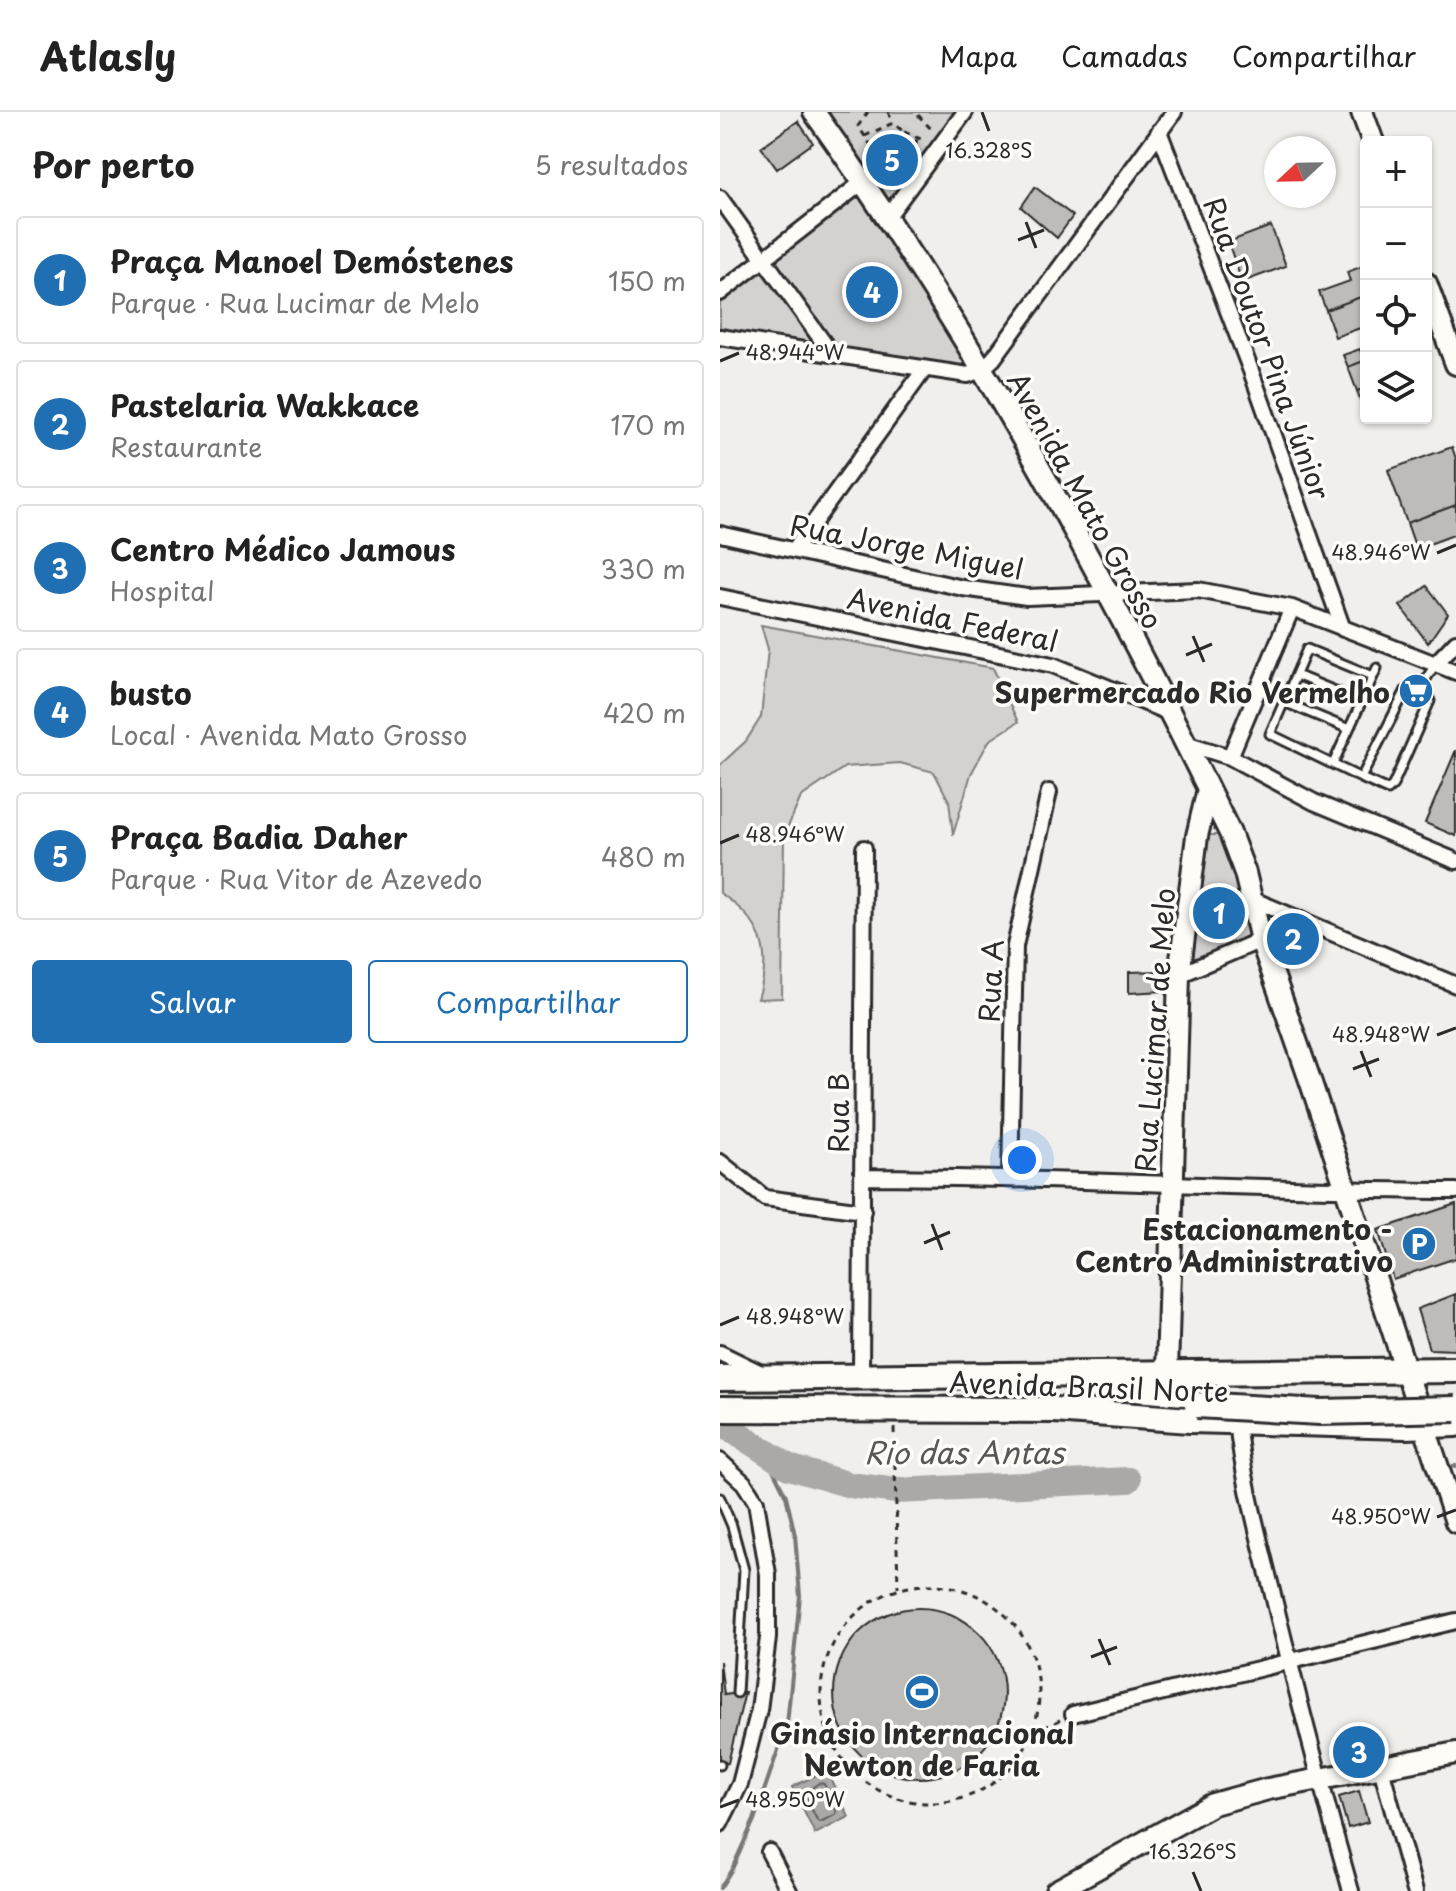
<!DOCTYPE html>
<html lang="pt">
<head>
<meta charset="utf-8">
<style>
	:root { --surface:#fff; --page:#f2f2f2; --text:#222; --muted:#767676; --line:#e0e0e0; --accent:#1f6fb2 }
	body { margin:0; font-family:"Playpen Sans",sans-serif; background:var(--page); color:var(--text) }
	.controls { position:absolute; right:24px; top:24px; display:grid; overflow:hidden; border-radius:8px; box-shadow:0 2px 6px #0004 }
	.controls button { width:72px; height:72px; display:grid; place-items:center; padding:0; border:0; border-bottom:2px solid var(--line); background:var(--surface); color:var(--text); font:40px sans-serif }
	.compass { position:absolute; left:544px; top:24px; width:72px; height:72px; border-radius:50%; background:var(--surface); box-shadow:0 2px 6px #0004; rotate:248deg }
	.you { position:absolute; left:302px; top:1048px; width:28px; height:28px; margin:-20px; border:6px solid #fff; border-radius:50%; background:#1a73e8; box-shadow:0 0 0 12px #1a73e833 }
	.badge { display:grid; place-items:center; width:52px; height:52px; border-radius:50%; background:var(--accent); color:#fff; font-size:26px; font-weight:700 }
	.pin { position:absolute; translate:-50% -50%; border:4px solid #fff; box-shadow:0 2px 8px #0006 }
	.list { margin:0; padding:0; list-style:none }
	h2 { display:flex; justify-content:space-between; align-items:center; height:104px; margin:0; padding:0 32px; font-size:34px }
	h2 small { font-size:26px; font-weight:400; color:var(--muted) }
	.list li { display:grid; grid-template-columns:52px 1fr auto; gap:24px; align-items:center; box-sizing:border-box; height:128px; margin:0 16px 16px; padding:0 16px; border:2px solid var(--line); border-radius:8px }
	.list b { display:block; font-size:30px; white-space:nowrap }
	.list p { margin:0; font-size:26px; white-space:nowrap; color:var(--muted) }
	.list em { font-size:26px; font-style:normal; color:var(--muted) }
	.actions { display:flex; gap:16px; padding:24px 32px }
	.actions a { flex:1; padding:18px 0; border:2px solid var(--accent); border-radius:8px; text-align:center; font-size:28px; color:var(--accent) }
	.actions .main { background:var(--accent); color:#fff }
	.icon { flex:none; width:44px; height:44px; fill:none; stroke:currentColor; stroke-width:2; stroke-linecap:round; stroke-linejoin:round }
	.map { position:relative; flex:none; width:736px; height:1779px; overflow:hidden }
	header { display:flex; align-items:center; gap:48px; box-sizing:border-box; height:112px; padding:0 40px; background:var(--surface); border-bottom:2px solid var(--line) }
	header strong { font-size:38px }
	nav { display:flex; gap:44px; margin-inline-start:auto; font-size:28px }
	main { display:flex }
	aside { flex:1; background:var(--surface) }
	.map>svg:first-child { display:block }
</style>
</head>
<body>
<header>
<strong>Atlasly</strong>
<nav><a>Mapa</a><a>Camadas</a><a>Compartilhar</a></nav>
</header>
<main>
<aside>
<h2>Por perto<small>5 resultados</small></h2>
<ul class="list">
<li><span class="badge">1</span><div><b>Praça Manoel Demóstenes</b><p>Parque · Rua Lucimar de Melo</p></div><em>150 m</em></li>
<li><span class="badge">2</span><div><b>Pastelaria Wakkace</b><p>Restaurante</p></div><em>170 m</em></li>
<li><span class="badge">3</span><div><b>Centro Médico Jamous</b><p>Hospital</p></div><em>330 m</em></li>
<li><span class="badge">4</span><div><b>busto</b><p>Local · Avenida Mato Grosso</p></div><em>420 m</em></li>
<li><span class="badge">5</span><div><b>Praça Badia Daher</b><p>Parque · Rua Vitor de Azevedo</p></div><em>480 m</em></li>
</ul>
<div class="actions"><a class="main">Salvar</a><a>Compartilhar</a></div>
</aside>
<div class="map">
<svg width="736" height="1779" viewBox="0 0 736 1779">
	<rect width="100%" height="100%" fill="#f0efeb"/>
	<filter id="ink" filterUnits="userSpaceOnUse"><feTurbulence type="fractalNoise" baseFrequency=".0125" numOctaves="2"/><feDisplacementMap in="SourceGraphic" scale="16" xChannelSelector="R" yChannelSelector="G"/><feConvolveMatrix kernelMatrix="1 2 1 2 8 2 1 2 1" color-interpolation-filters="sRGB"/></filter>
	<g filter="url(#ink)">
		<path fill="#d3d2cf" stroke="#7f7e7d" stroke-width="2" d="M108,0H242L171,95L106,2Z
			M143,71L258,257L0,225V182Z
			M41,513L273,556L298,610L269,629L251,662L233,723L229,689L214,660L180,651L125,655L81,685L64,724L62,886L38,887C53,838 42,809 0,781V653L26,629L41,605L48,537Z
			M479,723H508L533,820L463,860Z"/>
		<path fill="#aaa9a7" stroke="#777775" stroke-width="2" d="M106,1658L129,1705L95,1722L72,1675Z"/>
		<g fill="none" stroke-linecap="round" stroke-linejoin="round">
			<path stroke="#5e5d5d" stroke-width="2" d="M99,1671L104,1672L117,1700L115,1703L100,1710L97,1708L84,1681Z"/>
			<path stroke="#777775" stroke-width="4" d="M728,1355L736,1354
				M0,1776L12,1757L34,1708L67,1612L80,1484L75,1423L66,1384L43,1337"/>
			<path stroke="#aaa9a7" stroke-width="26" d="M0,1310L69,1355L130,1373L177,1379L408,1368"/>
		</g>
		<path fill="#bdbcb8" stroke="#2b2b2b" stroke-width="2" d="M78,9L93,31L57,57L41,35Z
			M315,75L353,104L337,126L301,95Z
			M551,114L566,154L522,170L508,130Z
			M646,153V183L606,198L599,180L630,169L627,160Z
			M646,183V214L615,225L606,198Z
			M640,237L644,249L628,255L623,243Z
			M646,248V276L637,279L628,255Z
			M646,276V304L637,279Z
			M732,335L736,347V393L687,411L668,358Z
			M736,393V422L696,437L687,411Z
			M707,474L728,502L708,531L680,494Z
			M736,638V724L705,711Z
			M443,859L444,879L409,881V860Z
			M736,1092V1146L673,1167L658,1118Z
			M736,1182V1238L709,1237L697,1197Z
			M114 1581a85 85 0 1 1 170 0a85 85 0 1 1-170 0Z
			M0,1549L4,1583L25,1580L8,1651L0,1652Z
			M642,1622L649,1646L636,1649L629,1625Z
			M639,1679L648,1710L628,1716L619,1685Z"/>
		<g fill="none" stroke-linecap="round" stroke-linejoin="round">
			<g stroke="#2b2b2b" stroke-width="13">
				<path id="lane" d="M576,563L642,590
					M702,573L710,589L673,673L668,678L641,666L686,578L702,573L715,553
					M564,590L629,617
					M613,652L657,556
					M641,666L550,622L587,537L653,564
					M0,1386L12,1414L24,1458L17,1581
					M0,1653V1652"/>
			</g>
			<g stroke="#2b2b2b" stroke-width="20">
				<path id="street" d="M439,19L531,259L623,517
					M0,86L111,241
					M168,104L245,0
					M0,181L144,69
					M0,225L248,263L261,258L273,247L454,0
					M0,422L243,476L307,485L478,478L572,496L736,560
					M74,438L204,258
					M0,485L333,553L450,601
					M715,552L736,530
					M465,631L510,645L594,690L736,749
					M510,645L572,496
					M531,787L736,873
					M459,863L541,828
					M0,1050L45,1086L143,1099
					M143,1065C341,1065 538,1078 736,1079
					M290,1065L295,834L329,680
					M0,1241L43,1262
					M141,1266L144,736
					M517,1309C523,1368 539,1425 553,1483C577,1582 603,1681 631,1779
					M0,1349L24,1371L36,1390L48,1462V1526L39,1598L20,1672L0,1712
					M353,1602L736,1509
					M661,1656L695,1779
					M49,1740L69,1779"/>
			</g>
			<g stroke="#2b2b2b" stroke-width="26">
				<path id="secondary" d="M94,0C256,226 388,472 510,721L525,761L541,828L591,971L736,1410
					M642,0L653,30
					M706,171L736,252
					M447,1259L459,863L477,724L488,677
					M336,1779L493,1692L548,1677L736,1641"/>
			</g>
			<g stroke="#2b2b2b" stroke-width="30">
				<path id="primary" d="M0,1266L736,1258
					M392,1275L477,1282
					M0,1297L334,1298L470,1308L685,1314L736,1312"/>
			</g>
			<path stroke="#2b2b2b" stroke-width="3" stroke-dasharray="6 6" stroke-linecap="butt" d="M148,0L138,14L163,51
				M168,0L173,11
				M198,3L214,20
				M184,20L206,29
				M145,24L173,11L184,20L163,51L181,64
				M193,45L197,26
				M174,1316L178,1476
				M101 1582a109 109 0 1 1 218 0a109 109 0 1 1-218 0Z
				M313,1621L342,1607"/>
			<use href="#lane" stroke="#fdfcf7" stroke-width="7"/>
			<use href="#street" stroke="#fdfcf7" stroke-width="14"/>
			<use href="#secondary" stroke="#fdfcf7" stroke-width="20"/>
			<use href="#primary" stroke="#fdfcf7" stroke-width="24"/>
			<g stroke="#2b2b2b" stroke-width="30" stroke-linecap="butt">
				<path id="primary-bridge" d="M477,1293L600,1300L736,1297"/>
			</g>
			<use href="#primary-bridge" stroke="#fdfcf7" stroke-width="24"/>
		</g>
	</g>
	<path fill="none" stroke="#2b2b2b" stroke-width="3" d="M262,0L269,19M306,110L316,136M298,128L324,118M0,249L19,241M717,441L736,433M473,524L484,550M466,543L492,532M0,731L19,723M717,923L736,916M641,939L651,965M633,957L659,947M212,1112L222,1138M204,1131L230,1120M0,1213L19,1205M717,1405L736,1398M379,1527L390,1553M371,1545L397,1535M0,1695L19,1688M473,1760L481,1779"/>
	<defs>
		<g id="supermarket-disc" transform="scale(1.8)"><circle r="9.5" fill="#1f6fb2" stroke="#fdfcf7"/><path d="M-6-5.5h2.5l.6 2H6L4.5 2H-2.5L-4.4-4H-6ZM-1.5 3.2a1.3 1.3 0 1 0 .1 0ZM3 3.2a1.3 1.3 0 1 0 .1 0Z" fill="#fff"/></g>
		<g id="parking-disc" transform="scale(1.8)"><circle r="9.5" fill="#1f6fb2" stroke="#fdfcf7"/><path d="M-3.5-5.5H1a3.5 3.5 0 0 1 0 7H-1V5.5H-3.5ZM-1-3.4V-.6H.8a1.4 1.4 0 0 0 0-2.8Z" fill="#fff"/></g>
		<g id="stadium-disc" transform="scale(1.8)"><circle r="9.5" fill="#1f6fb2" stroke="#fdfcf7"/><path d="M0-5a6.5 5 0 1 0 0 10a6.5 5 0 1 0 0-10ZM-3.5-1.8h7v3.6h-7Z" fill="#fff"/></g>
	</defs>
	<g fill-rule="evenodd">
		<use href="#supermarket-disc" x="696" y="579"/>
		<use href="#parking-disc" x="699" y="1132"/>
		<use href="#stadium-disc" x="202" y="1580"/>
	</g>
	<g text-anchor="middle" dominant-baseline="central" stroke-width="7" stroke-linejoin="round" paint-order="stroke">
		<g font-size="28" fill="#2b2b2b" stroke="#fdfcf7">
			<text transform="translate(548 236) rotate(70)">Rua Doutor Pina Júnior</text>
			<text transform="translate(366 388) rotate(61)">Avenida Mato Grosso</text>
			<text transform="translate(187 434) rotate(11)">Rua Jorge Miguel</text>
			<text transform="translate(233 507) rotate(12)">Avenida Federal</text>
			<text transform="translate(270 869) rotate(-87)">Rua A</text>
			<text transform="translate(434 918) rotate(-86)">Rua Lucimar de Melo</text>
			<text transform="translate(117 1001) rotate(-90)">Rua B</text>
			<text transform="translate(369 1274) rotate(2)">Avenida Brasil Norte</text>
		</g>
		<g font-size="28" font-weight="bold" fill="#2b2b2b" stroke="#fdfcf7" text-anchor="end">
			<text x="670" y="579">Supermercado Rio Vermelho</text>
			<text x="673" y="1116">Estacionamento -<tspan x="673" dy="32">Centro Administrativo</tspan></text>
			<text x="202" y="1620" text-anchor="middle">Ginásio Internacional<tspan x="202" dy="32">Newton de Faria</tspan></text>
		</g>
		<g font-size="30" font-style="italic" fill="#575756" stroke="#fdfcf7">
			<text x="244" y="1339">Rio das Antas</text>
		</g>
	</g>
	<g font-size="20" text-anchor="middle" fill="#2b2b2b" stroke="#fdfcf7" stroke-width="7" stroke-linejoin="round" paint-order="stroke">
		<text x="269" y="46">16.328°S</text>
		<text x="75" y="248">48.944°W</text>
		<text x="661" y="448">48.946°W</text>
		<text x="75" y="730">48.946°W</text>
		<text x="661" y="930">48.948°W</text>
		<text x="75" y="1212">48.948°W</text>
		<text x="661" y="1412">48.950°W</text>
		<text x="75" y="1695">48.950°W</text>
		<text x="473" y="1747">16.326°S</text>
	</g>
</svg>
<div class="controls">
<button>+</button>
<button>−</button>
<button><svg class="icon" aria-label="locate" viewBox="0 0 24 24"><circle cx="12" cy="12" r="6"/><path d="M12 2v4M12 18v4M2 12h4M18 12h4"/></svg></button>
<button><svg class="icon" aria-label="layers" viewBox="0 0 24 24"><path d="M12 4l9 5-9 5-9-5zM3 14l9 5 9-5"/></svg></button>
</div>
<svg class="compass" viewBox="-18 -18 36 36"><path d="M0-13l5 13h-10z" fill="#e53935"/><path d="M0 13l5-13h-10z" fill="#767676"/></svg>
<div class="you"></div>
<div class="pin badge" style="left:499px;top:801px">1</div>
<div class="pin badge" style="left:573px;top:827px">2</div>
<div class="pin badge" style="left:639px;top:1640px">3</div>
<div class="pin badge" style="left:152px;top:180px">4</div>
<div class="pin badge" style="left:172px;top:48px">5</div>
</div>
</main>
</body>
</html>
